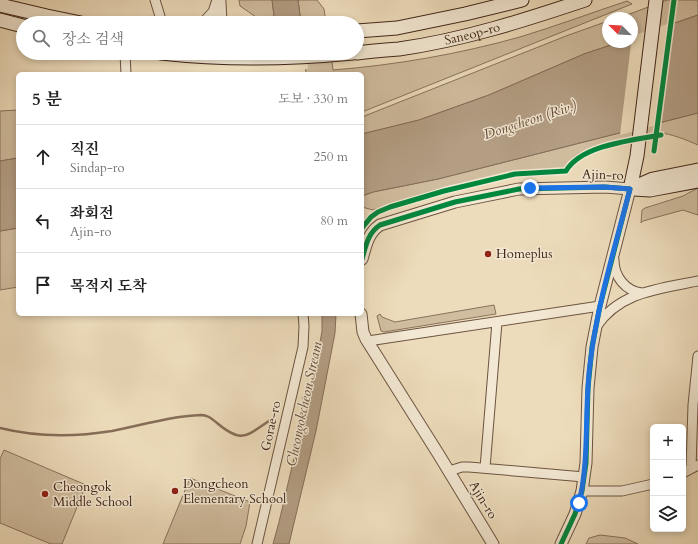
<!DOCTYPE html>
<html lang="ko">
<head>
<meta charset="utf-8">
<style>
	:root { --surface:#fff; --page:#f6f6f6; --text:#222; --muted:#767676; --line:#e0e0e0 }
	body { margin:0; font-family:Cardo,"Noto Serif KR",serif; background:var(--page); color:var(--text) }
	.controls { position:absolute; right:12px; bottom:12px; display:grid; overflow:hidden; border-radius:6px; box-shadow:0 2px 6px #0003 }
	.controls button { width:36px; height:36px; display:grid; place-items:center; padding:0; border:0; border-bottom:1px solid var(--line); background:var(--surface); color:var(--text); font:20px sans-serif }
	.compass { position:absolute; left:602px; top:12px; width:36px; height:36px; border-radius:50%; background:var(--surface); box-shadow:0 2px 6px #0003; rotate:294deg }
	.stop { position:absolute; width:12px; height:12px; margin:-9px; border:3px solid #1a73e8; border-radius:50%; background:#fff }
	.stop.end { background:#1a73e8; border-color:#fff; box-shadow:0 1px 4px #0008 }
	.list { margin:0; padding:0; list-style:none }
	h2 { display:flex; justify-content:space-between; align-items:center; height:52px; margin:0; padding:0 16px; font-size:17px }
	h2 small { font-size:13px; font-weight:400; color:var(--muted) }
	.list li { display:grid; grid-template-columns:26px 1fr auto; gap:12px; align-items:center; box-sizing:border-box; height:64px; padding:0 16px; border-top:1px solid var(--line) }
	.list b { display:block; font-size:15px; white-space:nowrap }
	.list p { margin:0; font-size:13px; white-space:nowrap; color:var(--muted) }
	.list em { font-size:13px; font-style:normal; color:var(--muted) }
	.icon { flex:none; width:22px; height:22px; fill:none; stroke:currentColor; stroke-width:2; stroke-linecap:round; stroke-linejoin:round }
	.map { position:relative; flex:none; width:698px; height:544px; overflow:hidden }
	.search { position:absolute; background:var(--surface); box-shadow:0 2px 6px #0003; left:16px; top:16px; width:348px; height:44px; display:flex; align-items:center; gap:10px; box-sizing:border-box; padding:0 14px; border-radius:22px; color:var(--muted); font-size:15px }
	.panel { position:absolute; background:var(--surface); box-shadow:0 2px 6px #0003; left:16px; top:72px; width:348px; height:244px; border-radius:6px }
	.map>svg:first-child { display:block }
</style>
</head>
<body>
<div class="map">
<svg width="698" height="544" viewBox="0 0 698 544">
	<rect width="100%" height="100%" fill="#eddcbb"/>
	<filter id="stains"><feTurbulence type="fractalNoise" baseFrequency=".005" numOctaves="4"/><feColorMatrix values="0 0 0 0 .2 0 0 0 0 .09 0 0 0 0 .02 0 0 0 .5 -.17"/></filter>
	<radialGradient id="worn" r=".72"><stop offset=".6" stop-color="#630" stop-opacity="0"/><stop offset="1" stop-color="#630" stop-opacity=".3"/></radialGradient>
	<path fill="#d0bd9f" stroke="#89725c" d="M239,0H272L275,23H261L256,17L240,6Z
		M298,0H317L324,9L326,23H301Z
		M667,0H698V15L632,38V18H619Z
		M627,1L632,4L362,112V74H306L305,53H331L333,70C396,65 459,54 520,37C556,26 591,13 627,1Z
		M608,21V42H620L584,54L489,95L419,120L362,134V117L566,36Z
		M18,110V158L0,161V111Z
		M698,113V145C689,141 670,133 659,133C638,134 593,145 575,156C571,159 568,164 565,168L521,171L506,173L432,191L393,203L373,210L362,207V196L373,192L438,179Z
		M698,188V215L683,210L643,221L641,223L642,210L645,208L683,196Z
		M18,228V287L0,290V231Z
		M494,305L496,314L384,332L381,331L377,316L380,314L382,317L395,322Z
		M4,450L86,485L62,544H51L0,523V459Z
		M190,478L250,502L246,526L240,544H163Z
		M600,535L625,538L638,544H586L589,538Z"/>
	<path fill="#b39e84" stroke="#866e59" d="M272,0H298L301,23H275Z
		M698,15V113L438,179L373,192L362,196V134L419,120L489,95L584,54L620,42H632V38Z
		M18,158V228L0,231V161Z
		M322,314H336L335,333L316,431L289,544H273L279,522L317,360L322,331Z"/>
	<path fill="#eddcbb" d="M673,22L660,124L620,135L632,36Z
		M278,53H307L308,69L280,70Z"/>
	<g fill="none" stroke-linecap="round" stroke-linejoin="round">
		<path stroke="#866e59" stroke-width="2.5" d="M303,398L311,392
			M0,428C36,437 75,437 112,431C142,425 171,416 201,415C208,415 212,419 217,423C243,445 247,435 272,419"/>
		<g stroke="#6d5441" stroke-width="11">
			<path id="minor" d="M155,0L162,23
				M125,53L126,74
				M614,260C614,276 625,291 642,293
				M596,327C620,291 660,289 698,281
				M368,341L600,306
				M485,468L497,322
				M691,468L693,405L698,356
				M449,471L462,467H469L584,477
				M683,473L698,465
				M582,491H622L653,484
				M257,544L303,347L304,326L303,314"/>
		</g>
		<g stroke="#6d5441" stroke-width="13">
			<path id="tertiary" d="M220,2L221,23
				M204,23L214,12L218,0
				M362,259C366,245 368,233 380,225L455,202L519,189L605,187L630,189L600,306L592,347L588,388L586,463L582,491L575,514L561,544
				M361,314L363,332L366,339L439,455L493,544"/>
		</g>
		<g stroke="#422618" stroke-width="15">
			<g id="secondary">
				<path d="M0,5L47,16L81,23"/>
				<path d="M0,20L23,26"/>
				<path d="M357,31L397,28L465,14L522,0"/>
				<path d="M161,53C224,60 290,59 353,53"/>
				<path id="s1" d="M357,53C371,51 385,50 399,49C463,40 525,20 585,0"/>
				<path d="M630,189L637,156L656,0"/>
				<path d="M630,189L653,179L698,170"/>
				<path d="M634,189L650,190L698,181"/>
			</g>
		</g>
		<use href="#minor" stroke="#f3e8d3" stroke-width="9"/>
		<use href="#tertiary" stroke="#f3e8d3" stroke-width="11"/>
		<use href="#secondary" stroke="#f3e8d3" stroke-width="13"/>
		<g stroke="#f3e8d3" stroke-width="8">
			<path id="cycleway" d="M654,151L674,0
				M362,228L371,217L378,212L390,207L444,191L515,174L566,171C581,145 633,140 661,135
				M362,259C366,245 368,233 380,225L455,202L519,189L605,187L630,189L600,306L592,347L588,388L586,463L582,491L575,514L561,544"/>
		</g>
		<use href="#cycleway" stroke="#00873e" stroke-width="5"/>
	</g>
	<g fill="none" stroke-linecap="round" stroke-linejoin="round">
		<path stroke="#1a73e8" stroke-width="5" d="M530,188L604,187L630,189C615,247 597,305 590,364C584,410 590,457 579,503"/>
	</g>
	<g fill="#8f2418" stroke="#f3e8d3" stroke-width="1.5">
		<circle cx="488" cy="254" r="4"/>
		<circle cx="175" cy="491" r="4"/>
		<circle cx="45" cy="494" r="4"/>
	</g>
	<g text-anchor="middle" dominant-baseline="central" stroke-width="3" stroke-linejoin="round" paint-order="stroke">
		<g font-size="13" fill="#422618" stroke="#f3e8d3">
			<text stroke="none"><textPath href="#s1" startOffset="117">Saneop-ro</textPath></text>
			<text transform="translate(603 175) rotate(2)">Ajin-ro</text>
			<text transform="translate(271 426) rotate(-77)">Gorae-ro</text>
			<text transform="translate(483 500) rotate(59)">Ajin-ro</text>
		</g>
		<g font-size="13" fill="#422618" stroke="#f3e8d3" text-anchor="start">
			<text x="496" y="254">Homeplus</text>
			<text x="183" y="484">Dongcheon<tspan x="183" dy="15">Elementary School</tspan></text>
			<text x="53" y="487">Cheongok<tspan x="53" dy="15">Middle School</tspan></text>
		</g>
		<g font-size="14" font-style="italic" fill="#644a38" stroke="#f3e8d3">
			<text transform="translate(530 120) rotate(-18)">Dongcheon (Riv.)</text>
			<text transform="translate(304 404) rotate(-78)">Cheongokcheon Stream</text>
		</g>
	</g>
	<rect width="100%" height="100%" filter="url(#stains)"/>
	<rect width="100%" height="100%" fill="url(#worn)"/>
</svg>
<div class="controls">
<button>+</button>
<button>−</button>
<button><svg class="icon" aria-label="layers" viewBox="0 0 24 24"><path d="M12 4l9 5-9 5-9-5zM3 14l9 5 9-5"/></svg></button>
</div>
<svg class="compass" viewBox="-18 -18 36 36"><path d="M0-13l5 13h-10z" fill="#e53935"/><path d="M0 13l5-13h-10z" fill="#767676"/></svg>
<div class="stop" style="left:579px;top:503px"></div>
<div class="stop end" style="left:530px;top:188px"></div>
<div class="search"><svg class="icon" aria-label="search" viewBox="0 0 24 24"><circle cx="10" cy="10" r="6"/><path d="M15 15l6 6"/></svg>장소 검색</div>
<section class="panel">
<h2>5 분<small>도보 · 330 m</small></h2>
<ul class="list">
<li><svg class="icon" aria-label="ahead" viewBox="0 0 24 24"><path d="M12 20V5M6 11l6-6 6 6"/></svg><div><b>직진</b><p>Sindap-ro</p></div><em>250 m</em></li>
<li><svg class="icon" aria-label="left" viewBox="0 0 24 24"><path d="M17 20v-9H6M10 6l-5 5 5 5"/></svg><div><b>좌회전</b><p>Ajin-ro</p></div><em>80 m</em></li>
<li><svg class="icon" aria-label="arrive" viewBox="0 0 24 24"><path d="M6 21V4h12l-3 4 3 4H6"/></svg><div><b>목적지 도착</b></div></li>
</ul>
</section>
</div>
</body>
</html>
